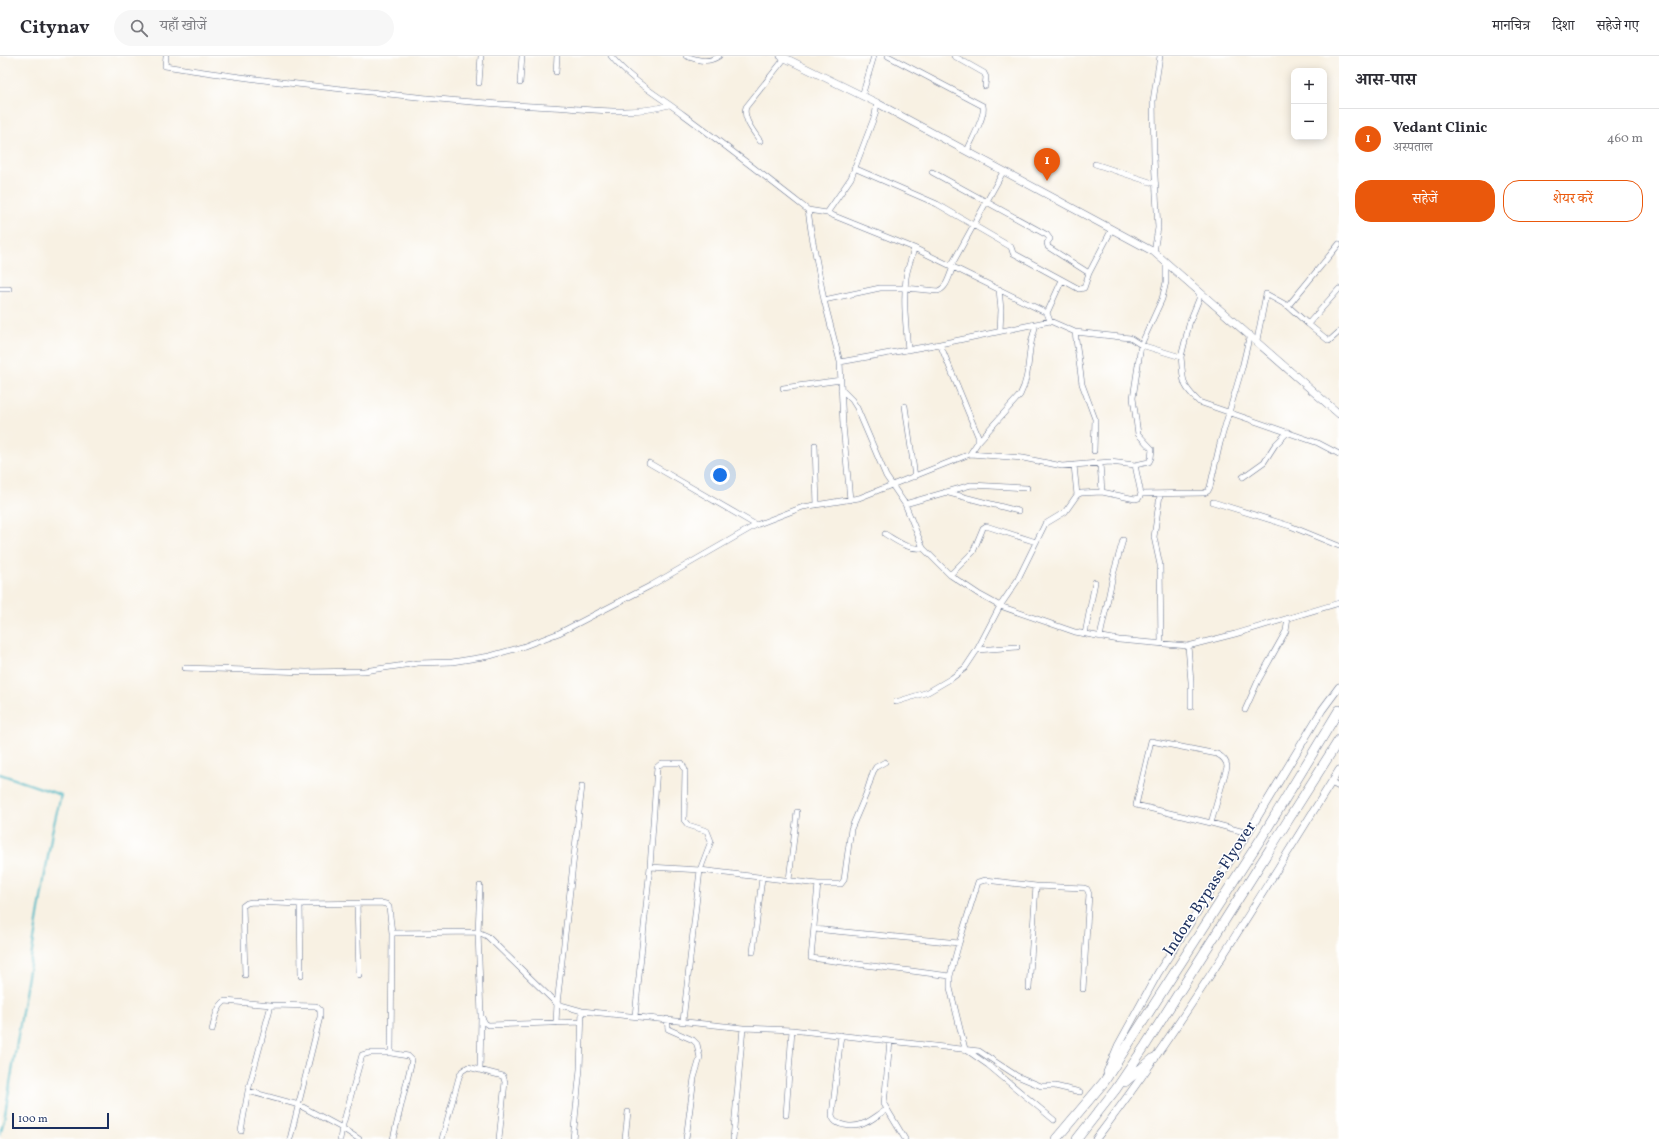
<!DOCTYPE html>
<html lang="hi">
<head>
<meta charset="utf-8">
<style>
	:root { --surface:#fff; --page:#f7f7f7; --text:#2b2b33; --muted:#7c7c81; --line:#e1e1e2; --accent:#ea580c }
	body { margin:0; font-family:Vollkorn,"Noto Serif Devanagari",serif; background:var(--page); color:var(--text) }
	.controls { position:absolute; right:12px; top:12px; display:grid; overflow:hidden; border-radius:8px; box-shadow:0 2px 10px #0003 }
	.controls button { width:36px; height:36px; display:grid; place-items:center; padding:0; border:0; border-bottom:1px solid var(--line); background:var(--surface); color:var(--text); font:20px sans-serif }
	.scale { position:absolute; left:12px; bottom:10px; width:97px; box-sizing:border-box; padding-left:4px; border:2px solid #1b2f5e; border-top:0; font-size:11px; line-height:14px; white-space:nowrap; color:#1b2f5e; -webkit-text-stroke:3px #fff; paint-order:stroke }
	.you { position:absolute; left:720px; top:419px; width:14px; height:14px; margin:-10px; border:3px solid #fff; border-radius:50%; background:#1a73e8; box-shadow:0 0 0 6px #1a73e833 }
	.badge { display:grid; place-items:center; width:26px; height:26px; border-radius:50%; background:var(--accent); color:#fff; font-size:13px; font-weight:700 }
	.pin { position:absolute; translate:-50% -33px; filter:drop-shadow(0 1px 2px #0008) }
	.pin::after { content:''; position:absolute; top:21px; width:14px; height:12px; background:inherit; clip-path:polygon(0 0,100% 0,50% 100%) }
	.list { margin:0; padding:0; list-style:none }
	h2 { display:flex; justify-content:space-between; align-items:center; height:52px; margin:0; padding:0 16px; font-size:17px }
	h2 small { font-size:13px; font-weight:400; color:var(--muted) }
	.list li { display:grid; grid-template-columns:26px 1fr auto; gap:12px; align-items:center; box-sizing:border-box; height:60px; padding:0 16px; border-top:1px solid var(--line) }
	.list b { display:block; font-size:15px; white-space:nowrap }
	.list p { margin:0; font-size:13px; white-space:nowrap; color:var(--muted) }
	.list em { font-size:13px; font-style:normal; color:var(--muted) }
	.actions { display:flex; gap:8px; padding:12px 16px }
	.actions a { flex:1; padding:9px 0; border:1px solid var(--accent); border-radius:16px; text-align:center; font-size:14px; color:var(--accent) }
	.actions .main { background:var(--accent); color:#fff }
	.icon { flex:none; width:22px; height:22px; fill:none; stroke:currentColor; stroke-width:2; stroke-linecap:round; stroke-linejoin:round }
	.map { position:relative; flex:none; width:1339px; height:1083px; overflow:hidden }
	header { display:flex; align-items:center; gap:24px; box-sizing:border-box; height:56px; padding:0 20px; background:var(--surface); border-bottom:1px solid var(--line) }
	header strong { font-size:19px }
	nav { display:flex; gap:22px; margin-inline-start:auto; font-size:14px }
	.search { width:280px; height:36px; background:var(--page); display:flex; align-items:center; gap:10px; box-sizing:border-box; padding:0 14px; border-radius:22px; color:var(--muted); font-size:15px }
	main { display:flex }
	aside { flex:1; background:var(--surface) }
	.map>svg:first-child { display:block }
</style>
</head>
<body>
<header>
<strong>Citynav</strong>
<div class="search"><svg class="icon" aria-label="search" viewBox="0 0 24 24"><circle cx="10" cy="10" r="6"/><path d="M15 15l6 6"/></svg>यहाँ खोजें</div>
<nav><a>मानचित्र</a><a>दिशा</a><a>सहेजे गए</a></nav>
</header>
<main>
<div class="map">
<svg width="1339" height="1083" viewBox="0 0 1339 1083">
	<rect width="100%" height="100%" fill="#fff"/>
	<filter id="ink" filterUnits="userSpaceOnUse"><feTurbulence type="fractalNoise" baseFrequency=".025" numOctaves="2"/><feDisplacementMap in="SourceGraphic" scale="8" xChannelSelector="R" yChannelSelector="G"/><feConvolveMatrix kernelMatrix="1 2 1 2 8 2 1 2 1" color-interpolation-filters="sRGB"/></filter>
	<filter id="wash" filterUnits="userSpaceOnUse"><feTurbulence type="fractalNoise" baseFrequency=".012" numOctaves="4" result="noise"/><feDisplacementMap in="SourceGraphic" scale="16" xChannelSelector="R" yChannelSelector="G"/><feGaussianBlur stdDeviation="0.9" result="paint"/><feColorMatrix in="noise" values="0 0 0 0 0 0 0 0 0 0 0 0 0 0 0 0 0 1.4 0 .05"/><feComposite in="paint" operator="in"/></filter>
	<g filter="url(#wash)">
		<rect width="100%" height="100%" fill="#f8f1e3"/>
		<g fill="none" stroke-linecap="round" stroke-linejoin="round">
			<path stroke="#4ab7c5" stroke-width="2" d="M0,718L61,739L52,776L4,1064L0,1078"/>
		</g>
	</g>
	<g filter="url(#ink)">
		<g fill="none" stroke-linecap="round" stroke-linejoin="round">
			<g stroke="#68738d" stroke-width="6">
				<path id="street" d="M166,0L165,10C221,19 277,26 333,32C406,40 478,48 551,51C589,53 633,60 669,49
					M611,0C631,25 659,40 684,59C726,90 767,122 808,154L827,157L914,192L951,210L1003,116
					M686,0C698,4 707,8 719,0
					M888,0L983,50C986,59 971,85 967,95
					M954,0L984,17L986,21L985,30
					M556,16L557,0
					M479,27L481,0
					M520,27L522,0
					M862,40L874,0
					M760,85C754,76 742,62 746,51L785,2
					M1095,108L1156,128
					M854,112L937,148L1011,191L1013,197L1079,233L1084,232L1089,217L1112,173
					M932,116L1047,179L1050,183L1047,187L1048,191L1089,217
					M808,154L811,175L824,244L840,306L843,369L850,444
					M827,157L851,122L875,59L877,47
					M1154,196L1158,172L1154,103L1153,45L1160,0
					M951,210L1047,257L1050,265
					M0,233H9
					M999,233L1001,254L1000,275
					M824,244L880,232H905L938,235C947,232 949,220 953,211
					M1288,250L1339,188
					M1047,257L1062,224
					M1308,268L1329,285L1339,276
					M1075,276L1082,328L1095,363L1094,395
					M1257,284L1266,238L1288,250L1308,268L1339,233
					M940,288L978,380V386L970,398
					M908,294C906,270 903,246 906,222C907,212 912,202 914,192
					M1181,301L1190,265L1199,243V235
					M840,306L940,288L1050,265L1075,276L1130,282L1141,289L1181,301C1184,326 1180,327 1199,346L1318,387L1339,398
					M783,332L841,324
					M841,333L852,344L857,352L886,420L905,448L923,492L950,519L980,539L1000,550L1075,576L1119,584L1188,590L1191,626V651
					M905,350L915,421
					M978,386L1020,339C1028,324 1028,309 1030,293C1031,285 1034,276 1036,268
					M815,389L817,449
					M649,407L756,469L803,451L859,442L970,398L1023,402L1062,410L1110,406L1135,409L1141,438
					M1100,407L1102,436
					M1074,409L1077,439
					M1135,409L1149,406L1151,402L1152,393L1138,378L1133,342L1141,289L1162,243L1166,226V206
					M1243,421L1264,406L1275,389L1288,376
					M945,436L1018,455
					M1160,439L1154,481L1160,509L1161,588
					M1213,446L1290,470L1339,490
					M905,448L971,429L1027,432
					M885,478C897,485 908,494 923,492
					M950,519L973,496L983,472L986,470L1036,486
					M1085,578L1095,526
					M1100,581L1113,519L1123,484
					M1188,590L1235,578L1339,547
					M977,594L1017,591
					M185,612L306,616L364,615L418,607L452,606L490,600L522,591L559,577L650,530L756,469
					M896,646L928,636L952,622L965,612L977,594L1000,550L1017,525L1045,468L1065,456L1077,439L1081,437L1102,436L1135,443L1139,442L1141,438L1204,437L1208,435L1210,431L1220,387L1242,312L1250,278
					M1245,654L1258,625L1286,575L1288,562
					M1151,685L1217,698C1223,701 1227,705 1227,711L1211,767L1136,749Z
					M1331,727L1339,731
					M1211,767L1248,777
					M650,811L657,711L662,707H682L685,714L684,764L688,769L707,775L711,785L700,814L683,965
					M789,824L797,756
					M818,828L811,902L950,920
					M480,830L478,876L481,960L485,967L488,969L581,966
					M300,848L301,920
					M357,848L359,919
					M814,873L959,887L950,920V932L965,993L988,1009L1054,1064
					M959,887L978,826L986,824L1036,830L1084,832L1087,833L1089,838L1083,933
					M753,896L762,822
					M245,919L243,850L247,847L252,846L300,848L381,847L386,848L389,851L392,877L478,876L487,880L557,948L582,955L743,972L792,974L979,995L1017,1020L1041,1030H1055L1080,1036
					M1029,932L1036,830
					M271,949L316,950L320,954V961L290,1083
					M635,960L650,811L700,814L818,828H841L844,824L851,773L866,738L873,716L876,711L885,706
					M667,963L668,973L693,984L697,988L700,1002L694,1022L686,1083
					M556,967L557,948L582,730
					M212,974C215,963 216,952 225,945L271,949L248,1035L241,1075
					M841,979L832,1059C834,1071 855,1072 865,1067C872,1064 879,1058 886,1054
					M890,985L884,1048L905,1083
					M391,997L408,1000L412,1004L393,1083
					M480,1014L481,960
					M248,1035L299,1049L342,1072L362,999L369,997H391L392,877
					M786,1059L792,974
					M340,1083L342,1072L359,1083
					M442,1083L459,1021L462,1015L468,1011L503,1020L505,1026L499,1083
					M573,1083L580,1013L582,955
					M625,1083L628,1056
					M733,1083L743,972"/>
			</g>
			<g stroke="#68738d" stroke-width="8">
				<path id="secondary" d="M781,0L877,47L1154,196L1339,358
					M1107,1016L1118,990L1158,917L1248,777L1322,654L1339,631
					M1096,1083C1185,966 1261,839 1339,714"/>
			</g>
			<g stroke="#68738d" stroke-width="10">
				<path id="highway" d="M1125,1026L1154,1002
					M1056,1083L1104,1026L1262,781L1339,654
					M1077,1083L1116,1033L1145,990L1339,684"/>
			</g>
			<use href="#street" stroke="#fff" stroke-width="5"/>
			<use href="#secondary" stroke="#fff" stroke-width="7"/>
			<use href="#highway" stroke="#fff" stroke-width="9"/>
		</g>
	</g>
	<g text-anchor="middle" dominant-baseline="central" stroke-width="3" stroke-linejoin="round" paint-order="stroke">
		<g font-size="16" fill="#1b2f5e" stroke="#fff">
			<text transform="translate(1210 833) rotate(-57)">Indore Bypass Flyover</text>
		</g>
	</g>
</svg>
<div class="controls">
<button>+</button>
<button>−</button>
</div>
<div class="scale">100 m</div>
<div class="you"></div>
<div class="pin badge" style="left:1047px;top:125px">1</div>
</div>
<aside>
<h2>आस-पास<small></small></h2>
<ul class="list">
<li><span class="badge">1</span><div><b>Vedant Clinic</b><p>अस्पताल</p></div><em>460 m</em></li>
</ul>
<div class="actions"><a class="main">सहेजें</a><a>शेयर करें</a></div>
</aside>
</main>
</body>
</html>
